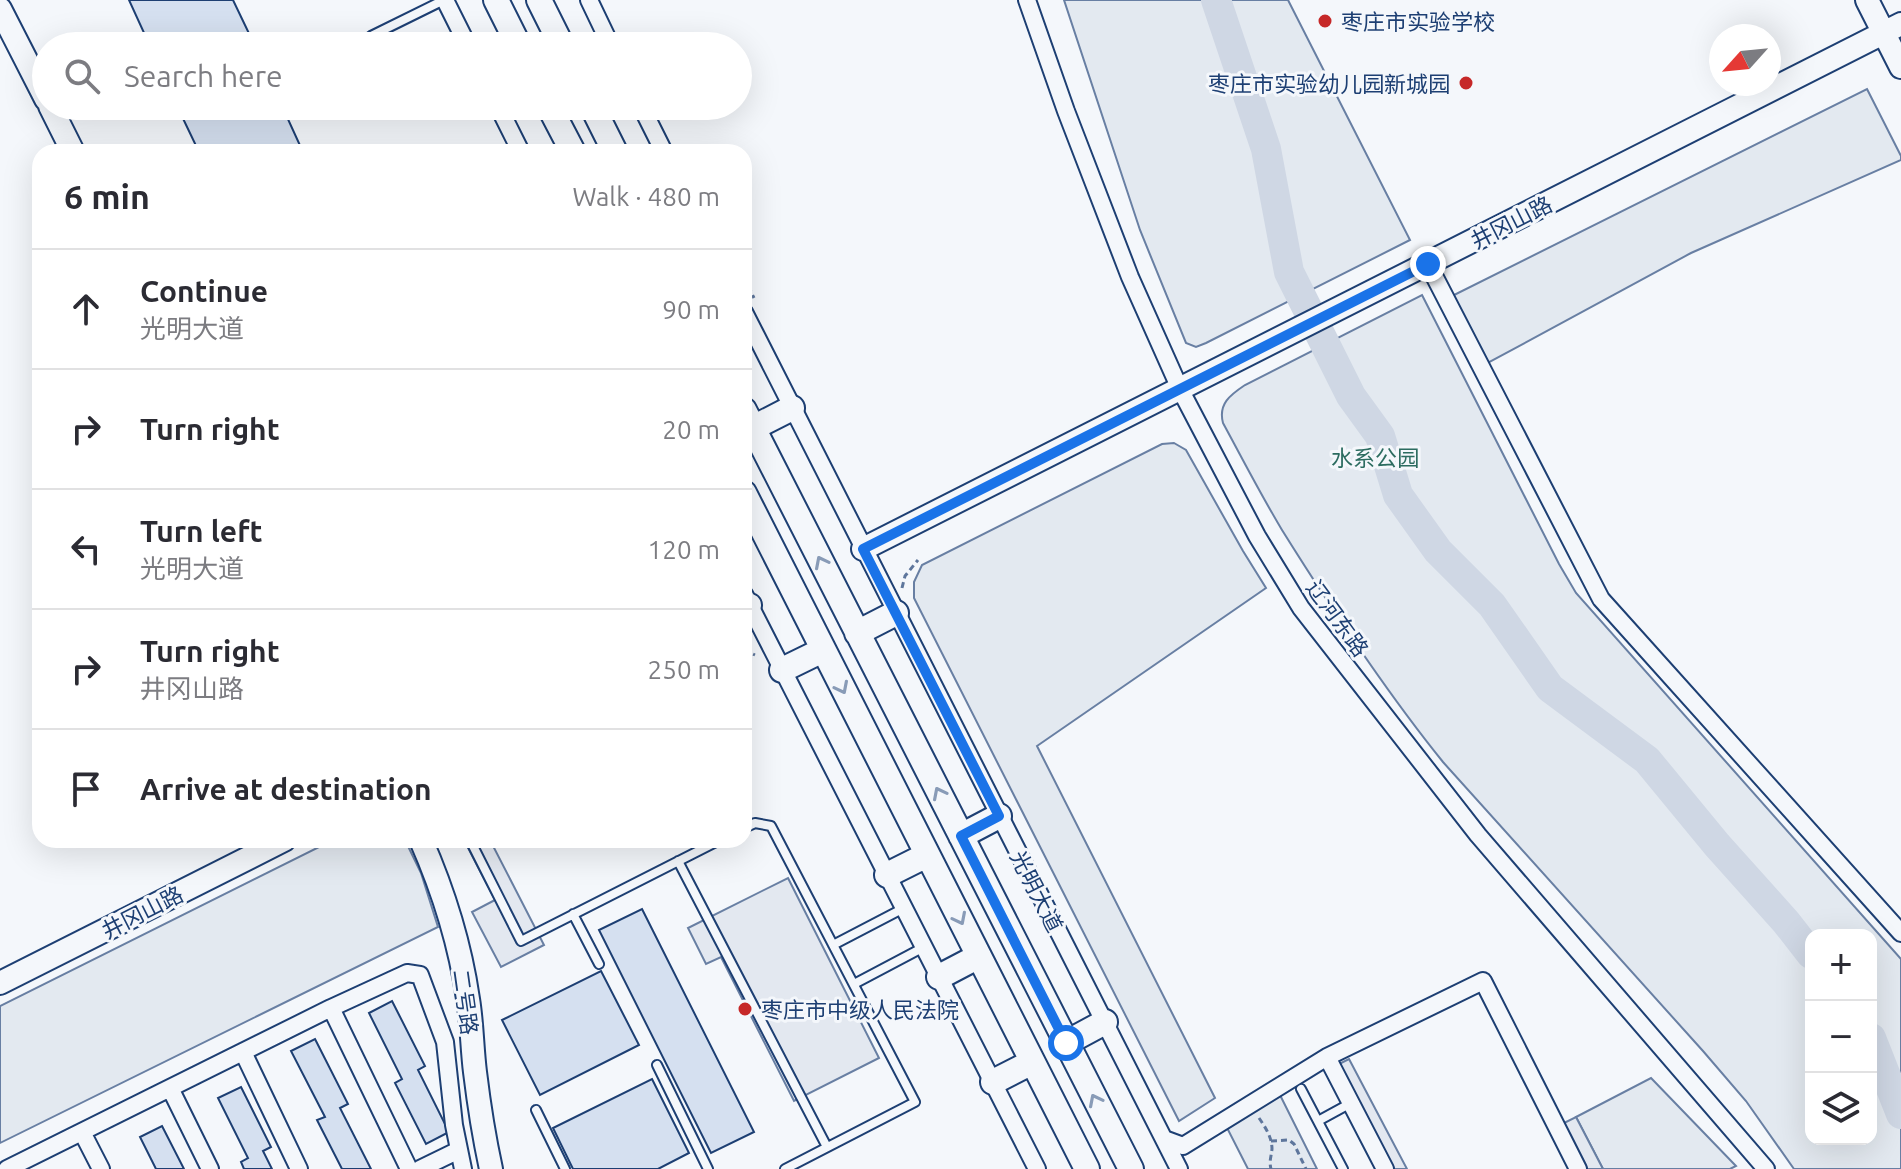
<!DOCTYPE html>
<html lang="en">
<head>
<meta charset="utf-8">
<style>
	:root { --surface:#fff; --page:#f2f2f3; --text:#2b2b33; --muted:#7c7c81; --line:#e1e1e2 }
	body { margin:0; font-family:Ubuntu,"Noto Sans SC",sans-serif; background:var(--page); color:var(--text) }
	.controls { position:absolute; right:24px; bottom:24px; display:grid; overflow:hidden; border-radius:16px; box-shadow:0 8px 32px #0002 }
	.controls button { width:72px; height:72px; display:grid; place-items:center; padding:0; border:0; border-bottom:2px solid var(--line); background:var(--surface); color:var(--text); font:40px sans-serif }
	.compass { position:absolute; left:1709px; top:24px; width:72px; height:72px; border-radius:50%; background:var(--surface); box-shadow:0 8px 32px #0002; rotate:243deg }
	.stop { position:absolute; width:24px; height:24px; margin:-18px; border:6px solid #1a73e8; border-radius:50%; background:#fff }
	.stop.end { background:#1a73e8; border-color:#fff; box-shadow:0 2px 8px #0008 }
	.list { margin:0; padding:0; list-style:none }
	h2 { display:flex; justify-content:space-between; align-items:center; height:104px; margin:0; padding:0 32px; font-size:34px }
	h2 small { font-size:26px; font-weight:400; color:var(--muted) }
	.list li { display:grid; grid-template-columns:52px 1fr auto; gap:24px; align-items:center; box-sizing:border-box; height:120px; padding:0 32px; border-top:2px solid var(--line) }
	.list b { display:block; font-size:30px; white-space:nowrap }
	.list p { margin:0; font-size:26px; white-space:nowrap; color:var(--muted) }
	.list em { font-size:26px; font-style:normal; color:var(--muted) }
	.icon { flex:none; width:44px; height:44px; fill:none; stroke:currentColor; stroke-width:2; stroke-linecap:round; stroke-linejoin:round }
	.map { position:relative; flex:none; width:1901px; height:1169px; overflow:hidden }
	.search { position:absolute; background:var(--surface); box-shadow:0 8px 32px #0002; left:32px; top:32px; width:720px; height:88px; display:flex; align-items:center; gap:20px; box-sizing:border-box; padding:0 28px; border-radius:44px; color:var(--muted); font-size:30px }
	.panel { position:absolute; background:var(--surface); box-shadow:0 8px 32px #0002; left:32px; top:144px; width:720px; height:704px; border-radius:24px }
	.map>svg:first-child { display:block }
</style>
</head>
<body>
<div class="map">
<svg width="1901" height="1169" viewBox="0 0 1901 1169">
	<rect width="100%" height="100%" fill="#f4f7fb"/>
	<path fill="#e3e9f0" stroke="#687fa3" stroke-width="2" fill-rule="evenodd" d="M1064,0H1288L1410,240L1206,343L1196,347L1186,343L1140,230Z
		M1867,89L1901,156V160L1691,253L1484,365L1450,297Z
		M1422,295L1559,564L1576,593L1901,959V1169H1794L1746,1101L1703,1051L1443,762C1384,689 1332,610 1282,530C1261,495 1242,458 1223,423C1218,404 1230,395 1245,385ZM1871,935V1139H1811V935Z
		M1174,443L1186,450L1243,551L1266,588L1037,746L1215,1098L1179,1121L914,598V582L922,565L1162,444Z
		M333,840H405L421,873L438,927L0,1143V1006Z
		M1651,1078L1736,1166L1730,1169H1603L1576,1117Z
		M1278,1091L1317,1169H1248L1221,1116Z"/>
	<path fill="#e3e8f0" stroke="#687fa3" stroke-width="2" d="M464,840H490L544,945L501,967L472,912L495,900Z
		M788,878L879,1058L794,1101L721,957L706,964L688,928Z
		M1349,1059L1407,1169H1394L1339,1064Z
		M1576,1117L1603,1169H1587L1564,1123Z"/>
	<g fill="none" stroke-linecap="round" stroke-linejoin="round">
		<path stroke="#cfd7e4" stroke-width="30" d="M1216,0L1266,149L1289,272L1351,396L1380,436L1398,495L1438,551L1492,605L1550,688L1647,760L1717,845L1786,922L1811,954
			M1871,1038L1901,1114"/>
	</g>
	<path fill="#d5e0f0" stroke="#1d3f73" stroke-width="2" d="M129,0H233L255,46H150Z
		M177,106H282L303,152H199Z
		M642,909L754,1132L711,1153L599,930Z
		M601,971L639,1045L540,1095L502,1020Z
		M392,1001L425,1066L418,1070L449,1132L426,1144L395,1083L402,1079L369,1013Z
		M315,1039L348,1104L340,1108L371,1169H342L317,1120L325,1117L291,1051Z
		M652,1079L689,1153L658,1169H573L553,1128Z
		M241,1087L271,1147L263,1151L272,1169H244L241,1162L248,1158L218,1098Z
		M162,1126L184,1169H156L140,1137Z"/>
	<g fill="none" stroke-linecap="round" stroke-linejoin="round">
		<g stroke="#1d3f73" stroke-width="12">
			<path id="lane" d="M371,36L444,0
				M744,828L755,823L771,826L915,1102L785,1169
				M470,840L521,941L720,840
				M678,861L827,1147
				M573,914L599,964
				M833,945L904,908
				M854,984L924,947
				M657,1065L708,1169
				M1301,1089L1343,1169
				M536,1110L565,1169
				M1318,1121L1351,1103"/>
		</g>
		<g stroke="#1d3f73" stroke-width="20">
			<path id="street" d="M445,0L468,46
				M589,0L611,46
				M1027,0L1066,111L1130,277L1180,389L1257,536L1301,608L1478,835L1766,1169
				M498,106L521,152
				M641,106L664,152
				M1428,264L1601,599L1901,933
				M744,312L1179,1169
				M744,594L1037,1169
				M331,1008L409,1169
				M243,1052L299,1169
				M1327,1057L1385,1169
				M170,1088L210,1169
				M82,1132L101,1169
				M1164,1139L1183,1146L1327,1057L1483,981L1578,1169
				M7,1169L331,1008L407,973L420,975L445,1042L454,1125L463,1169
				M420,1169L459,1150"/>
		</g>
		<g stroke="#1d3f73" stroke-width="26">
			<path id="secondary" d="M1867,0L1901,67
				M0,9L46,99
				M50,106L73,152
				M863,549L1901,24
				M744,608L750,605
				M421,840C443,890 460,944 468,999C472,1023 472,1048 475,1072C479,1105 484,1137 491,1169
				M0,983L284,840"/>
		</g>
		<g stroke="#1d3f73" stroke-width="28">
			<path id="primary" d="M496,0L519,46
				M539,0L562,46
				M549,106L573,152
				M592,106L615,152
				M744,410L1131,1169
				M753,428L792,408
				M744,493L1087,1169
				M857,633L896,613
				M782,670L823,650
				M961,836L999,816
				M887,875L927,855
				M939,977L979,956
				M1066,1043L1105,1022
				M993,1082L1032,1062"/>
		</g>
		<path stroke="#5e769c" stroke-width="3" stroke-dasharray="6 4" stroke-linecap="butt" d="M744,277L754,298
			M902,588L905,576L918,560
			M744,650L755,655
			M1259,1118C1266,1128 1272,1138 1272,1149C1271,1158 1269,1161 1271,1169
			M1271,1141L1289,1140L1294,1144L1306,1169"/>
		<use href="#lane" stroke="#f4f7fb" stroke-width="8"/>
		<use href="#street" stroke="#f4f7fb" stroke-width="16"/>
		<use href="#secondary" stroke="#f4f7fb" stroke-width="22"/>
		<use href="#primary" stroke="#f4f7fb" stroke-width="24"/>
	</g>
	<defs><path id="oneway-chevron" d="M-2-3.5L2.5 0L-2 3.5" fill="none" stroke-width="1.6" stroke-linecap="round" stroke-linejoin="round" transform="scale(2)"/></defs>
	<g stroke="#889bb7">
		<use href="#oneway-chevron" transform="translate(821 562) rotate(-117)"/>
		<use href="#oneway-chevron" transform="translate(842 688) rotate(63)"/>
		<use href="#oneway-chevron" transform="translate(939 793) rotate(-117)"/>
		<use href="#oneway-chevron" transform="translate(960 919) rotate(63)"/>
		<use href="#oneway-chevron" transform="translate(1095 1100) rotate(-117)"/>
	</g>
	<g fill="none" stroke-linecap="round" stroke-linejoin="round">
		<path stroke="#1a73e8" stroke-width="10" d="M1066,1043L961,836L999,816L863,549L1428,264"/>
	</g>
	<g fill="#c62828" stroke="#f4f7fb" stroke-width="3">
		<circle cx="1325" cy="21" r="8"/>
		<circle cx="1466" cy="83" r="8"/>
		<circle cx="745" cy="1009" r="8"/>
	</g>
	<g text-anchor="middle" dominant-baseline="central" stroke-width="6" stroke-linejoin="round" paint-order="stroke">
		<g font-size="22" fill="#1d3f73" stroke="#f4f7fb" text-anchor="start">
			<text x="1341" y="21">枣庄市实验学校</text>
			<text x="1450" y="83" text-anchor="end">枣庄市实验幼儿园新城园</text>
			<text x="761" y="1009">枣庄市中级人民法院</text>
		</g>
		<g font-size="22" fill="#1d3f73" stroke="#f4f7fb">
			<text transform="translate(1511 222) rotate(-27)">井冈山路</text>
			<text transform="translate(1338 618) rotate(54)">辽河东路</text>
			<text transform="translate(1037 891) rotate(63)">光明大道</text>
			<text transform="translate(142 912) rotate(-27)">井冈山路</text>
			<text transform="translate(466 1002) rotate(82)">二号路</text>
		</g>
		<g font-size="22" fill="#2c6c60" stroke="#f4f7fb">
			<text x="1375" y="457">水系公园</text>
		</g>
	</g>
</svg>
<div class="controls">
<button>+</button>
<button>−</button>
<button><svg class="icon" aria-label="layers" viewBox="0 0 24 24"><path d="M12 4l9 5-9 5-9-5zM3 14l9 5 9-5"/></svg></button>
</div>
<svg class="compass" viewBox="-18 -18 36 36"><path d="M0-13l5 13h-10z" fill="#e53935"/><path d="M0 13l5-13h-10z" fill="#7c7c81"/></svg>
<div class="stop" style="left:1066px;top:1043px"></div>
<div class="stop end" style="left:1428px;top:264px"></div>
<div class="search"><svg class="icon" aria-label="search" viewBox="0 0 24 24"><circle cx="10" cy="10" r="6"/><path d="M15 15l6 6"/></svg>Search here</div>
<section class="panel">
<h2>6 min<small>Walk · 480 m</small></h2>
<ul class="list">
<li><svg class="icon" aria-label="ahead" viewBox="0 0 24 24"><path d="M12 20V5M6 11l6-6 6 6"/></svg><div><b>Continue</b><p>光明大道</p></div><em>90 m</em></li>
<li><svg class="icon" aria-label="right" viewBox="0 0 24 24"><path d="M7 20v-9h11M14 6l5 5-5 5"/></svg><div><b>Turn right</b></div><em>20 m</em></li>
<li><svg class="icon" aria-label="left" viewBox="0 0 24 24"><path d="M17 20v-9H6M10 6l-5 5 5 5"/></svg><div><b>Turn left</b><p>光明大道</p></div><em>120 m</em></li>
<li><svg class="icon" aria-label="right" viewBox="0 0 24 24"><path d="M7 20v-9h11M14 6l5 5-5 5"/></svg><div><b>Turn right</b><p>井冈山路</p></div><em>250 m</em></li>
<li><svg class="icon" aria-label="arrive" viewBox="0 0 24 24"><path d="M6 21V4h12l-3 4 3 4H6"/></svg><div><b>Arrive at destination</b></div></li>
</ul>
</section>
</div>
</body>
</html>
